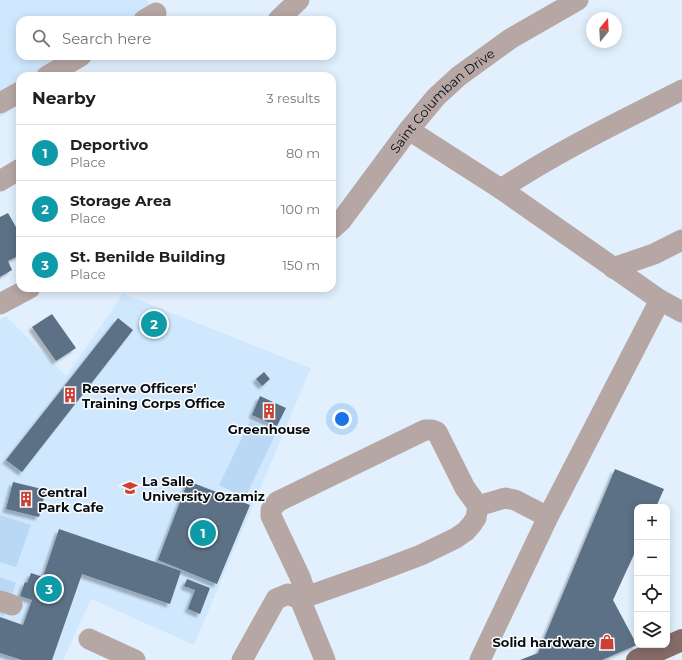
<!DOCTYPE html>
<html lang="en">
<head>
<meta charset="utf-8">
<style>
	:root { --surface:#fff; --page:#f2f2f2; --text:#202124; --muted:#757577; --line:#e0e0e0; --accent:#cd3f35 }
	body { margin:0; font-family:Montserrat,sans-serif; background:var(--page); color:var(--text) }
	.controls { position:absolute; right:12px; bottom:12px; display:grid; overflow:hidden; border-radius:8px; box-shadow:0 2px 10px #0003 }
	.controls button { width:36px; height:36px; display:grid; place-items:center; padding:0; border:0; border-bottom:1px solid var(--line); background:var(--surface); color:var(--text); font:20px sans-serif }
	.compass { position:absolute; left:586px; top:12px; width:36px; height:36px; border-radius:50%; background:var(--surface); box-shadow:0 2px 10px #0003; rotate:18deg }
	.you { position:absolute; left:342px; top:419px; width:14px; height:14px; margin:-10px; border:3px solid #fff; border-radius:50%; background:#1a73e8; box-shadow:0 0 0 6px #1a73e833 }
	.badge { display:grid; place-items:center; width:26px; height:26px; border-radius:50%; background:var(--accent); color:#fff; font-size:13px; font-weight:700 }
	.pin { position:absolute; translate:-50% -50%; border:2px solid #fff; box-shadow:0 1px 4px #0006 }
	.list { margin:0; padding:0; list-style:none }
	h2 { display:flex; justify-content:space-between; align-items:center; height:52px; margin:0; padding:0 16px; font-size:17px }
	h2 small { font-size:13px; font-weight:400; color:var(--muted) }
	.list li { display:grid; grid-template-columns:26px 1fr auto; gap:12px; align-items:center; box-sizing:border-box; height:56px; padding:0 16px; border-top:1px solid var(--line) }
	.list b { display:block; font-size:15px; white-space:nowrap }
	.list p { margin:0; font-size:13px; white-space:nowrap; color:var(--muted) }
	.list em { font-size:13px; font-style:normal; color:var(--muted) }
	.icon { flex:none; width:22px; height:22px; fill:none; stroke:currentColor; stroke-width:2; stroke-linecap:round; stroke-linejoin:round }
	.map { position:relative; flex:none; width:682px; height:660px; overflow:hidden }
	.search { position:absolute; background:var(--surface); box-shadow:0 2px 10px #0003; left:16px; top:16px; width:320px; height:44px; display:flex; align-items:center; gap:10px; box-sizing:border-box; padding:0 14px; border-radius:12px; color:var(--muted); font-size:15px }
	.panel { position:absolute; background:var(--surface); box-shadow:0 2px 10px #0003; left:16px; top:72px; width:320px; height:220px; border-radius:12px }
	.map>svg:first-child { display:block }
</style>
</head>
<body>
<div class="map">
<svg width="682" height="660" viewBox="0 0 682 660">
	<defs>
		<filter id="shadow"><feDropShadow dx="-3.5" dy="3.5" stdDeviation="1" flood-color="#0004"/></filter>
	</defs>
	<rect width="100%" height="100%" fill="#e2f0fe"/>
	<path fill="#d0e8fe" d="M0,0H147L157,16L151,20H20V56H95L64,76H20V104L0,117Z
		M123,294L311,368L194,645L91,599L63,660H0V319L6,316L66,376Z"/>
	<path fill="#b8d8f5" d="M250,421L276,433L245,498L219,485Z
		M0,515L31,525L16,567L0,562Z
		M0,577L16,583L4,616L0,615Z"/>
	<path fill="#5c7185" filter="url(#shadow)" d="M8,213L20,234V255L8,261L12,270L0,277V217Z
		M150,313L165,325L157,335L142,323Z
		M52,314L76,348L56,361L32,327Z
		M118,318L133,330L22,472L6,460Z
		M264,372L270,379L262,386L256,379Z
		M260,396L286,408L277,426L252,415Z
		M615,469L664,489L656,507H637V548L613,600L637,645L602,660H520L538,653Z
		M188,481L250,505L217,584L158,560Z
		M13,482L46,490L39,517L6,509Z
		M59,529L181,571L170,604L82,574L52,660H22L0,653V617L23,625L32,600L20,596L25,582L27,583L31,573L43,577Z
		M187,579L210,588L200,614L188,609L195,590L184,586Z"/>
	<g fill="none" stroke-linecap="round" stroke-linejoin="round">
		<g stroke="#b6a7a5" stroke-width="21">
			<path d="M144,20L156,13"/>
			<path d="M278,20L299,0"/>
			<path d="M47,76L81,56"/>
			<path d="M0,103L20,92"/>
			<path d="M409,130L501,189L660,300L682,312"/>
			<path d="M0,181L20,169"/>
			<path d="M501,189C558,151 621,121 682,90"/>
			<path id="s1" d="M332,229L341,221L407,132L436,97L459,76L510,39L578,0"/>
			<path d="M613,268L654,254L682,240"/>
			<path d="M0,304L30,288"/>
			<path d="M307,597L300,577L271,516V510L277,502L425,430H432L437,432L465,488L478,506L505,498L515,500L548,517"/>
			<path d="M0,601L12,605"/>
			<path d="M89,639L135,660"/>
			<path d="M242,660L276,599L288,594L300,599"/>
			<path d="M325,660L300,599L371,574L421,555L456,538L466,531L472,524L476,518L478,506"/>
			<path d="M480,660L548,517L660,300"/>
		</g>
		<path stroke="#866c68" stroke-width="22" d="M637,660L682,640"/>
	</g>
	<defs>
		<g id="building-bare" transform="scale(1.2)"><path d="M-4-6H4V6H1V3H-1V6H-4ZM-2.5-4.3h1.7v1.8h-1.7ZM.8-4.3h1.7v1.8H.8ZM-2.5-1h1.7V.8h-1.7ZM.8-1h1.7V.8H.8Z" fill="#cd3f35" stroke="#fcfcfc" stroke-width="2.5" paint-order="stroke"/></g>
		<g id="school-bare" transform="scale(1.2)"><path d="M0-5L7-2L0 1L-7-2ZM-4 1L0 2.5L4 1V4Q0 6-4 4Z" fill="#cd3f35" stroke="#fcfcfc" stroke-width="2.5" paint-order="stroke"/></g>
		<g id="shop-bare" transform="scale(1.2)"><path d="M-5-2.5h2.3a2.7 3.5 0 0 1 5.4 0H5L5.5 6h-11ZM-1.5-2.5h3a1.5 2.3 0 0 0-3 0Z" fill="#cd3f35" stroke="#fcfcfc" stroke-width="2.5" paint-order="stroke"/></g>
	</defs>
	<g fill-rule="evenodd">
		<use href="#building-bare" x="70" y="395"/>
		<use href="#building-bare" x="269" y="411"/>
		<use href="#school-bare" x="130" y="488"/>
		<use href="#building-bare" x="26" y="499"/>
		<use href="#shop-bare" x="607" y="642"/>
	</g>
	<g text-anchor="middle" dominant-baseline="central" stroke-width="3" stroke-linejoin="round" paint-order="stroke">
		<g font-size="13" fill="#060d14" stroke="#fcfcfc">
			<text stroke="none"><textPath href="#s1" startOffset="170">Saint Columban Drive</textPath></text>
		</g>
		<g font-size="13" font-weight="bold" fill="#060d14" stroke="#fcfcfc" text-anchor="start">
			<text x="82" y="388">Reserve Officers'<tspan x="82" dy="15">Training Corps Office</tspan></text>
			<text x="269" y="429" text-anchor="middle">Greenhouse</text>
			<text x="142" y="481">La Salle<tspan x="142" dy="15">University Ozamiz</tspan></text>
			<text x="38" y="492">Central<tspan x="38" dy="15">Park Cafe</tspan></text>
			<text x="595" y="642" text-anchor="end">Solid hardware</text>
		</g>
	</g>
</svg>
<div class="controls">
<button>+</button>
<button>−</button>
<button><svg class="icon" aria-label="locate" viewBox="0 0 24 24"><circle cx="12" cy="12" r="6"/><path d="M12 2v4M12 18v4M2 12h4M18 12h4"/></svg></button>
<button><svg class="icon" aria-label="layers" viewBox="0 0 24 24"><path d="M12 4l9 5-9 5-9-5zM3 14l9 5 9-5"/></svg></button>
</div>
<svg class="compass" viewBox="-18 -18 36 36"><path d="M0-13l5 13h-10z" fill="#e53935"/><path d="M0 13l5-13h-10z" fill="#757577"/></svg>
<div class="you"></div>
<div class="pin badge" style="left:203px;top:533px;background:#0f9aa8">1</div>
<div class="pin badge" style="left:154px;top:324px;background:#0f9aa8">2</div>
<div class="pin badge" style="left:49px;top:589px;background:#0f9aa8">3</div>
<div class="search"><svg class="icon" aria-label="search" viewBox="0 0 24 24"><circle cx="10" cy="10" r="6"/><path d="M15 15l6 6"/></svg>Search here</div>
<section class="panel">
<h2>Nearby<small>3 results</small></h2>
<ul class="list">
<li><span class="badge" style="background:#0f9aa8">1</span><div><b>Deportivo</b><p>Place</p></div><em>80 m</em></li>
<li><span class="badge" style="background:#0f9aa8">2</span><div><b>Storage Area</b><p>Place</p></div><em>100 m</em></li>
<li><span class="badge" style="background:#0f9aa8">3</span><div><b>St. Benilde Building</b><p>Place</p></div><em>150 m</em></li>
</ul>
</section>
</div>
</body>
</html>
